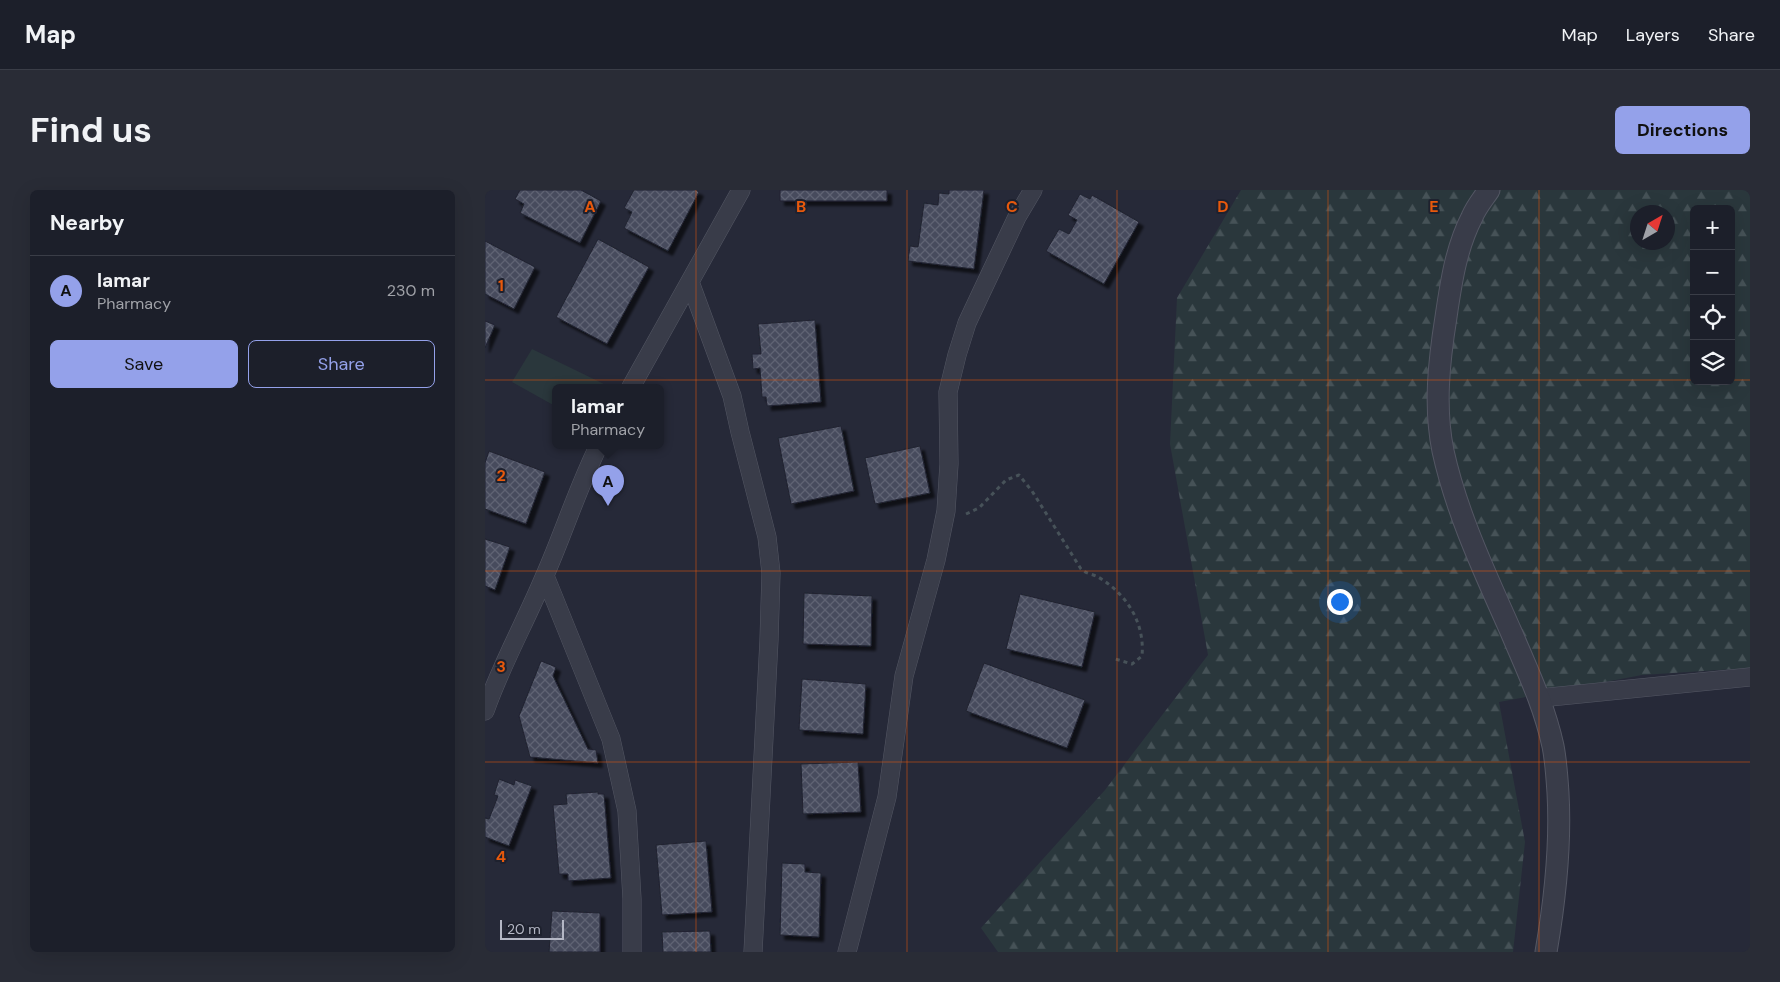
<!DOCTYPE html>
<html lang="en">
<head>
<meta charset="utf-8">
<style>
	:root { --surface:#1c1f2a; --page:#292c36; --text:#f1f3f6; --muted:#a0a2a8; --line:#3a3d47; --accent:#94a1ea }
	body { margin:0; font-family:"DM Sans",sans-serif; background:var(--page); color:var(--text) }
	.controls { position:absolute; right:15px; top:15px; display:grid; overflow:hidden; border-radius:8px; box-shadow:0 5px 20px #0002 }
	.controls button { width:45px; height:45px; display:grid; place-items:center; padding:0; border:0; border-bottom:1px solid var(--line); background:var(--surface); color:var(--text); font:25px sans-serif }
	.compass { position:absolute; left:1145px; top:15px; width:45px; height:45px; border-radius:50%; background:var(--surface); box-shadow:0 5px 20px #0002; rotate:39deg }
	.scale { position:absolute; left:15px; bottom:12px; width:64px; box-sizing:border-box; padding-left:5px; border:2px solid #b4b7c5; border-top:0; font-size:14px; line-height:18px; white-space:nowrap; color:#b4b7c5; -webkit-text-stroke:4px #1e212e; paint-order:stroke }
	.you { position:absolute; left:854px; top:411px; width:18px; height:18px; margin:-12px; border:4px solid #fff; border-radius:50%; background:#1a73e8; box-shadow:0 0 0 8px #1a73e833 }
	.badge { display:grid; place-items:center; width:32px; height:32px; border-radius:50%; background:var(--accent); color:#111; font-size:16px; font-weight:700 }
	.pin { position:absolute; translate:-50% -41px; filter:drop-shadow(0 1px 2px #0008) }
	.pin::after { content:''; position:absolute; top:26px; width:18px; height:15px; background:inherit; clip-path:polygon(0 0,100% 0,50% 100%) }
	.popup { position:absolute; left:67px; top:194px; width:112px; height:65px; box-sizing:border-box; display:grid; place-content:center; border-radius:8px; background:var(--surface); filter:drop-shadow(0 1px 4px #0005); font-size:16px; white-space:nowrap; color:var(--muted) }
	.popup b { font-size:19px; color:var(--text) }
	.popup::after { content:''; position:absolute; left:50%; top:100%; margin-left:-10px; border:10px solid transparent; border-top-color:var(--surface) }
	.list { margin:0; padding:0; list-style:none }
	h2 { display:flex; justify-content:space-between; align-items:center; height:65px; margin:0; padding:0 20px; font-size:21px }
	h2 small { font-size:16px; font-weight:400; color:var(--muted) }
	.list li { display:grid; grid-template-columns:32px 1fr auto; gap:15px; align-items:center; box-sizing:border-box; height:70px; padding:0 20px; border-top:1px solid var(--line) }
	.list b { display:block; font-size:19px; white-space:nowrap }
	.list p { margin:0; font-size:16px; white-space:nowrap; color:var(--muted) }
	.list em { font-size:16px; font-style:normal; color:var(--muted) }
	.actions { display:flex; gap:10px; padding:15px 20px }
	.actions a { flex:1; padding:11px 0; border:1px solid var(--accent); border-radius:8px; text-align:center; font-size:18px; color:var(--accent) }
	.actions .main { background:var(--accent); color:#111 }
	.icon { flex:none; width:28px; height:28px; fill:none; stroke:currentColor; stroke-width:2; stroke-linecap:round; stroke-linejoin:round }
	.map { position:relative; flex:none; width:1265px; height:762px; overflow:hidden; border-radius:8px }
	header { display:flex; align-items:center; gap:30px; box-sizing:border-box; height:70px; padding:0 25px; background:var(--surface); border-bottom:1px solid var(--line) }
	header strong { font-size:24px }
	nav { display:flex; gap:28px; margin-inline-start:auto; font-size:18px }
	.intro { display:flex; align-items:center; justify-content:space-between; box-sizing:border-box; height:120px; padding:0 30px }
	h1 { margin:0; font-size:35px }
	.button { padding:12px 22px; border-radius:8px; background:var(--accent); color:#111; font-size:18px; font-weight:700 }
	main { display:flex; gap:30px; padding:0 30px }
	aside { flex:1; background:var(--surface); border-radius:8px; box-shadow:0 5px 20px #0002 }
	.map>svg:first-child { display:block }
</style>
</head>
<body>
<header>
<strong>Map</strong>
<nav><a>Map</a><a>Layers</a><a>Share</a></nav>
</header>
<div class="intro"><h1>Find us</h1><a class="button">Directions</a></div>
<main>
<aside>
<h2>Nearby<small></small></h2>
<ul class="list">
<li><span class="badge">A</span><div><b>lamar</b><p>Pharmacy</p></div><em>230 m</em></li>
</ul>
<div class="actions"><a class="main">Save</a><a>Share</a></div>
</aside>
<div class="map">
<svg width="1265" height="762" viewBox="0 0 1265 762">
	<defs>
		<pattern id="forest-firs" width="22" height="20" patternUnits="userSpaceOnUse" patternTransform="scale(1.25)"><rect width="22" height="20" fill="#2a373c"/><path d="M5 1l3.5 6h-7zM16 11l3.5 6h-7z" fill="#465257"/></pattern>
		<pattern id="building-cross-hatch" width="8" height="8" patternUnits="userSpaceOnUse" patternTransform="scale(1.25)"><rect width="8" height="8" fill="#474b5d"/><path d="M0 0l8 8M0 8l8-8" fill="none" stroke="#5f6373"/></pattern>
		<filter id="shadow"><feDropShadow dx="4.5" dy="4.5" stdDeviation="1" flood-color="#0009"/></filter>
	</defs>
	<rect width="100%" height="100%" fill="#262938"/>
	<path fill="url(#forest-firs)" fill-rule="evenodd" d="M756,0H1265V478L1157,485L1014,512L1040,652L1028,762H513L496,738L620,600L723,465L685,254L692,108ZM1209,19H1246V191H1209ZM1152,22H1182V52H1152Z"/>
	<path fill="#2a373c" d="M47,159L123,196V197H70V216L27,192Z"/>
	<path fill="url(#building-cross-hatch)" stroke="#202330" filter="url(#shadow)" d="M35,0H96L116,11L95,53L35,23L39,14L30,9Z
		M149,0H211L214,2L183,61L139,38L147,22L139,18Z
		M295,0H402V11H295Z
		M464,0H499L489,79L423,71L425,56L433,57L439,13L453,15L454,3L464,4Z
		M595,4L605,9L607,5L654,32L619,94L561,61L574,39L584,44L592,30L583,25Z
		M113,49L164,77L122,154L71,127Z
		M0,51L50,77L29,119L0,104Z
		M330,130L336,212L282,216L281,207H277L275,178L268,179L267,164H276L273,134Z
		M0,131L10,135L0,158Z
		M356,236L369,301L306,314L293,248Z
		M435,256L445,303L390,314L380,268Z
		M4,261L60,282L41,334L0,319V273Z
		M0,349L25,357L10,400L0,396Z
		M319,403L387,406L386,456L318,454Z
		M535,404L610,422L597,477L521,459Z
		M56,471L71,477L68,486L103,559L111,560L113,573L45,567L34,526Z
		M499,473L600,510L582,558L481,521Z
		M317,489L381,494L378,544L314,540Z
		M373,572L376,622L318,624L316,574Z
		M14,589L29,595L30,590L47,596L24,656L0,647V628L4,629L13,606L9,605Z
		M113,602V604H119L126,688L83,691V684H74L68,615L82,614L81,604Z
		M221,651L227,722L177,725L171,655Z
		M297,673L320,674V682L336,683L334,747L295,745Z
		M67,721L115,723V762H64Z
		M225,741L226,762H178L177,742Z"/>
	<g fill="none" stroke-linecap="round" stroke-linejoin="round">
		<g stroke="#545764" stroke-width="19">
			<path id="minor" d="M205,92L247,206L255,242L282,347L286,383L284,450L268,762
				M146,197L256,0
				M60,386L126,549L142,621L147,709V762
				M1055,508L1265,487
				M0,521C16,475 41,431 60,385C79,342 93,297 114,255
				M362,762L402,607L419,486L451,370L461,321L464,274L463,202L472,165L482,133L497,101L532,27L548,0"/>
		</g>
		<g stroke="#545764" stroke-width="23">
			<path id="tertiary" d="M1004,0C998,9 991,17 987,27C971,58 966,93 961,127C954,171 949,217 958,261C972,325 1001,385 1027,444C1043,482 1059,515 1068,556C1071,571 1072,588 1073,603C1076,656 1070,710 1061,762"/>
		</g>
		<path stroke="#475259" stroke-width="3" stroke-dasharray="4 4" stroke-linecap="butt" d="M481,324L494,318L521,290L534,285L547,301L596,379C601,384 608,384 613,387C642,404 660,433 657,466L647,474L627,468"/>
		<use href="#minor" stroke="#393c49" stroke-width="18"/>
		<use href="#tertiary" stroke="#393c49" stroke-width="21"/>
	</g>
	<path fill="none" stroke="#e8590c" stroke-width="1" stroke-opacity="0.55" d="M211,0V762M422,0V762M632,0V762M843,0V762M1054,0V762M0,190H1209M1246,190H1265M0,381H1265M0,572H1265"/>
	<g font-size="16" text-anchor="middle" font-weight="bold" fill="#e8590c" stroke="#1e212e" stroke-width="4" stroke-linejoin="round" paint-order="stroke">
		<text x="105" y="22">A</text>
		<text x="316" y="22">B</text>
		<text x="527" y="22">C</text>
		<text x="738" y="22">D</text>
		<text x="949" y="22">E</text>
		<text x="16" y="101">1</text>
		<text x="16" y="291">2</text>
		<text x="16" y="482">3</text>
		<text x="16" y="672">4</text>
	</g>
</svg>
<div class="controls">
<button>+</button>
<button>−</button>
<button><svg class="icon" aria-label="locate" viewBox="0 0 24 24"><circle cx="12" cy="12" r="6"/><path d="M12 2v4M12 18v4M2 12h4M18 12h4"/></svg></button>
<button><svg class="icon" aria-label="layers" viewBox="0 0 24 24"><path d="M12 4l9 5-9 5-9-5zM3 14l9 5 9-5"/></svg></button>
</div>
<svg class="compass" viewBox="-18 -18 36 36"><path d="M0-13l5 13h-10z" fill="#e53935"/><path d="M0 13l5-13h-10z" fill="#a0a2a8"/></svg>
<div class="scale">20 m</div>
<div class="you"></div>
<div class="pin badge" style="left:123px;top:316px">A</div>
<div class="popup"><b>lamar</b>Pharmacy</div>
</div>
</main>
</body>
</html>
